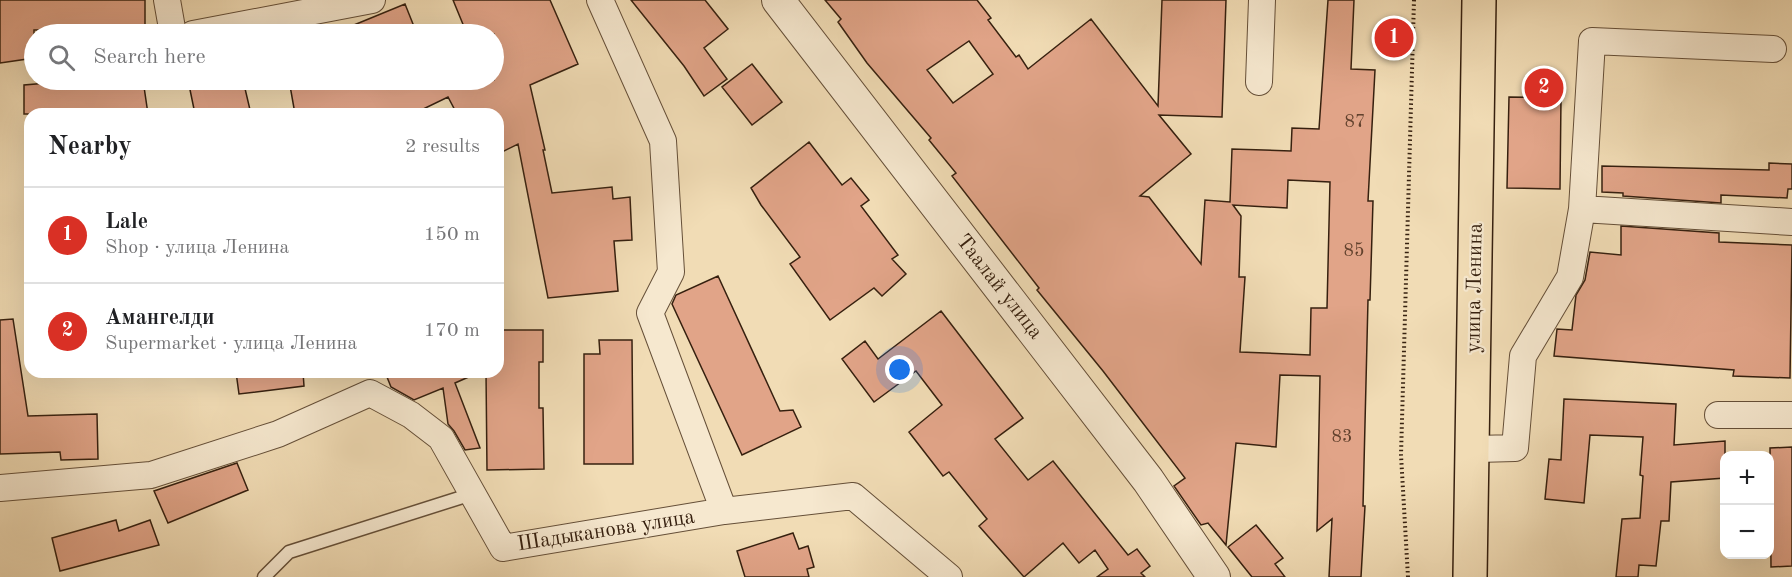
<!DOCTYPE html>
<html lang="en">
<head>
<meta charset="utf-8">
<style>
	:root { --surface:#fff; --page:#f6f6f6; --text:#202124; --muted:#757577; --line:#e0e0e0; --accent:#d93025 }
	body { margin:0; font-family:"Old Standard TT",serif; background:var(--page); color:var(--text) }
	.controls { position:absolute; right:18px; bottom:18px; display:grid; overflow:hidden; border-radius:12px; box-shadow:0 6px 24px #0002 }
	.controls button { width:54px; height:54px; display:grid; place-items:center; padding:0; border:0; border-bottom:2px solid var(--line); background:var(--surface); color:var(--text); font:30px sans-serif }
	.you { position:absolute; left:900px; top:370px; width:21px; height:21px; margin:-15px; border:4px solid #fff; border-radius:50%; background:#1a73e8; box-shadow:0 0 0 9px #1a73e833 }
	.badge { display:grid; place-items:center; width:39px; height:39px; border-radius:50%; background:var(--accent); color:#fff; font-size:20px; font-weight:700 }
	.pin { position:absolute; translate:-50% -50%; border:3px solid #fff; box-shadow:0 2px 6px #0006 }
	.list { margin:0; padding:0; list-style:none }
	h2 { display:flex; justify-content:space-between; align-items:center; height:78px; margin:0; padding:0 24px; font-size:26px }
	h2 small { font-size:20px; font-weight:400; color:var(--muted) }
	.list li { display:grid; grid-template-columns:39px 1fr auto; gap:18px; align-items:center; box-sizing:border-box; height:96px; padding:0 24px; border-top:2px solid var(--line) }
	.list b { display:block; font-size:22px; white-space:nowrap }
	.list p { margin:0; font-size:20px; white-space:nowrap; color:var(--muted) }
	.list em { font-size:20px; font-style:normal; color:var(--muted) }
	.icon { flex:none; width:33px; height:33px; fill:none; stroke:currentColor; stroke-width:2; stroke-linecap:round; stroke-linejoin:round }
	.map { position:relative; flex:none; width:1792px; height:577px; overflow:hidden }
	.search { position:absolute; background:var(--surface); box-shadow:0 6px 24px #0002; left:24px; top:24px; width:480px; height:66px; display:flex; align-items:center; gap:15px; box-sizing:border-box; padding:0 21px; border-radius:33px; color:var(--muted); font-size:22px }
	.panel { position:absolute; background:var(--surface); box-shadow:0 6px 24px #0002; left:24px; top:108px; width:480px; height:270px; border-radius:18px }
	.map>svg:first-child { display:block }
</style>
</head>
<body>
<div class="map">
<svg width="1792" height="577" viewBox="0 0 1792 577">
	<rect width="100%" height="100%" fill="#f1dcb5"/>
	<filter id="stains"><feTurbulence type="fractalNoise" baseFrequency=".00333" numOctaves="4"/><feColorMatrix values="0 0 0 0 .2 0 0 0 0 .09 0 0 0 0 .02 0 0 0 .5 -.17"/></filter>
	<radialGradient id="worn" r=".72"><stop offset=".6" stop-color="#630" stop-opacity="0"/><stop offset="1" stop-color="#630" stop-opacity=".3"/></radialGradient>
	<path fill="#e1a488" stroke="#36200f" stroke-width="1.5" fill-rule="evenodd" d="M0,0H145V29L34,30V58L0,63Z
		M453,0H550L578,64L530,85L545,150H543L552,193L612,187L613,199L630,197L632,240L614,241L618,291L548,298L518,144L498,154V114H457L448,97L413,114H295L289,80H494V34H467Z
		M631,0H705L728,29L704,48L727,79L704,96L684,66Z
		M825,0H977L991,18L988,20L1016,57L1019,55L1028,69L1091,19L1158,106L1162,0H1226L1222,117L1159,115L1191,154L1140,196L1149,197L1201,264L1205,200L1230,202L1232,149L1291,151L1292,128L1319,129L1328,0H1354L1351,69L1375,70L1368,201H1373L1370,300H1368L1363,506H1365L1361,577H1329L1332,519L1317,531L1320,376L1280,375L1276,447L1236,443L1226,545L1208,523L1201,525L1174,486L1185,478L1103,371L1037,290L1039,288L952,176L956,173L929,140L931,138L867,63L838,22L841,19ZM969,41L993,74L953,103L927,70ZM1288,180L1330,182L1327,308H1311L1310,355L1240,352L1245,277H1239L1241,216L1233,205L1287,208Z
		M405,4L417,34H332Z
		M752,64L782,102L752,125L722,87Z
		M84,80H143L148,114H24V85Z
		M188,80H243L251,114H195Z
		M1509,97L1561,98L1560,189L1507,188Z
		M809,142L842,185L851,178L869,200L861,206L898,255L892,259L906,274L882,296L874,288L830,320L790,264L800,257L761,205L751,188Z
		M1769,163L1792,164V189H1788L1787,198L1721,195V203L1623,196V193L1602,192V166L1769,170Z
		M1621,226L1719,233V242L1792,245L1790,378L1733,376L1734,370L1554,356L1557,329L1572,330L1576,295L1585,280L1590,252L1621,255Z
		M718,276L780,411L793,410L801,427L742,455L672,304L676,295Z
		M941,311L1023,418L995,439L1028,480L1053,461L1128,555L1137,549L1150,566L1141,573L1145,577H1097L1108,569L1095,550L1079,563L1063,543L1024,577L979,526L987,519L949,472L943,476L909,432L942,405L916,371L874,402L842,359L865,341L878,359Z
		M13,319L28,416L97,414L98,459L61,460L60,452L0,454V320Z
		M498,330H543V362H539V408H543L544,469L487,470L486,372H498Z
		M599,340H632L633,464H584V354H600Z
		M236,372H303L304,386L239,394Z
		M385,372H480L455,383L480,448L465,450L454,431L448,424L443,388L414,400L391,387Z
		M1564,399L1676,404L1674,445L1725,441V478L1671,482L1669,521H1661L1656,566L1639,565L1638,577H1616L1622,519L1640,518L1643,476L1640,475L1643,437L1590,435L1584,503L1545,499L1549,459L1561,460Z
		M1792,447V566L1771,567L1770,448Z
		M237,463L248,490L168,523L154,491Z
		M116,520L119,531L150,520L159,545L60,571L52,538Z
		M1256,525L1283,558L1275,564L1285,577H1252L1228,547Z
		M793,533L799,549L808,546L814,567L807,569L809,577H745L737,551Z"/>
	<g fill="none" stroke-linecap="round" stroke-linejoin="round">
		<g stroke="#654f38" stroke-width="15">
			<path id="service" d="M264,577L289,552L472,494"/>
		</g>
		<g stroke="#654f38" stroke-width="28">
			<path id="minor" d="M167,0L173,34
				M600,0L663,141L671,272L650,313L724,511
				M193,34L372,0
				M1259,82L1262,0
				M1582,209L1592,41L1773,49
				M1718,415H1792
				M1477,449L1515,448L1523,356L1570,277L1582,209L1792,222
				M0,488L151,475L278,434L370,393L411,415L441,438L503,548L724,511L853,496L949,577"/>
		</g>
		<g stroke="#654f38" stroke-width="34">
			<path id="tertiary" d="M778,0L1148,480L1214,577"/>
		</g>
		<g stroke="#36200f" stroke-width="36">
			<path id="primary" d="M1470,577L1479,0"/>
		</g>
		<path stroke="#36200f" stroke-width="4" stroke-dasharray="1.5 3" stroke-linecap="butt" d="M1408,577L1401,455L1414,0"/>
		<use href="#service" stroke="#f6e8cf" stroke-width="12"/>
		<use href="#minor" stroke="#f6e8cf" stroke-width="26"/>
		<use href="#tertiary" stroke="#f6e8cf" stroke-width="32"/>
		<use href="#primary" stroke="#f1dcb5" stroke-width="33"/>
	</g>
	<g text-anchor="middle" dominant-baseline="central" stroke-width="4.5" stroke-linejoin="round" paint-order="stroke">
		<g font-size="18" fill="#61412d">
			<text x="1355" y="122">87</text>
			<text x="1354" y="251">85</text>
			<text x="1342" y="437">83</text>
		</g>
		<g font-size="21" fill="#36200f" stroke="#f6e8cf">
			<text transform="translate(999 287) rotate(52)">Таалай улица</text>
			<text transform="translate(1475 288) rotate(-89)">улица Ленина</text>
			<text transform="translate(606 531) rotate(-9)">Шадыканова улица</text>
		</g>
	</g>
	<rect width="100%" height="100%" filter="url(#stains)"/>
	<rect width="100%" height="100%" fill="url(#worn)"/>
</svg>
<div class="controls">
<button>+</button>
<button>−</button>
</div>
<div class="you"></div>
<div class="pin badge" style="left:1394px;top:38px">1</div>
<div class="pin badge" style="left:1544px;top:88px">2</div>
<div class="search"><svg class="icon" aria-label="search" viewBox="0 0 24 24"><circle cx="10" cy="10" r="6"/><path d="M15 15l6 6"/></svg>Search here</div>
<section class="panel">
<h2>Nearby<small>2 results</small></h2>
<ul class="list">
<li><span class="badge">1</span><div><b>Lale</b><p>Shop · улица Ленина</p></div><em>150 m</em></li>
<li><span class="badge">2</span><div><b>Амангелди</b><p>Supermarket · улица Ленина</p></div><em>170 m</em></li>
</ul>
</section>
</div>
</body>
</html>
